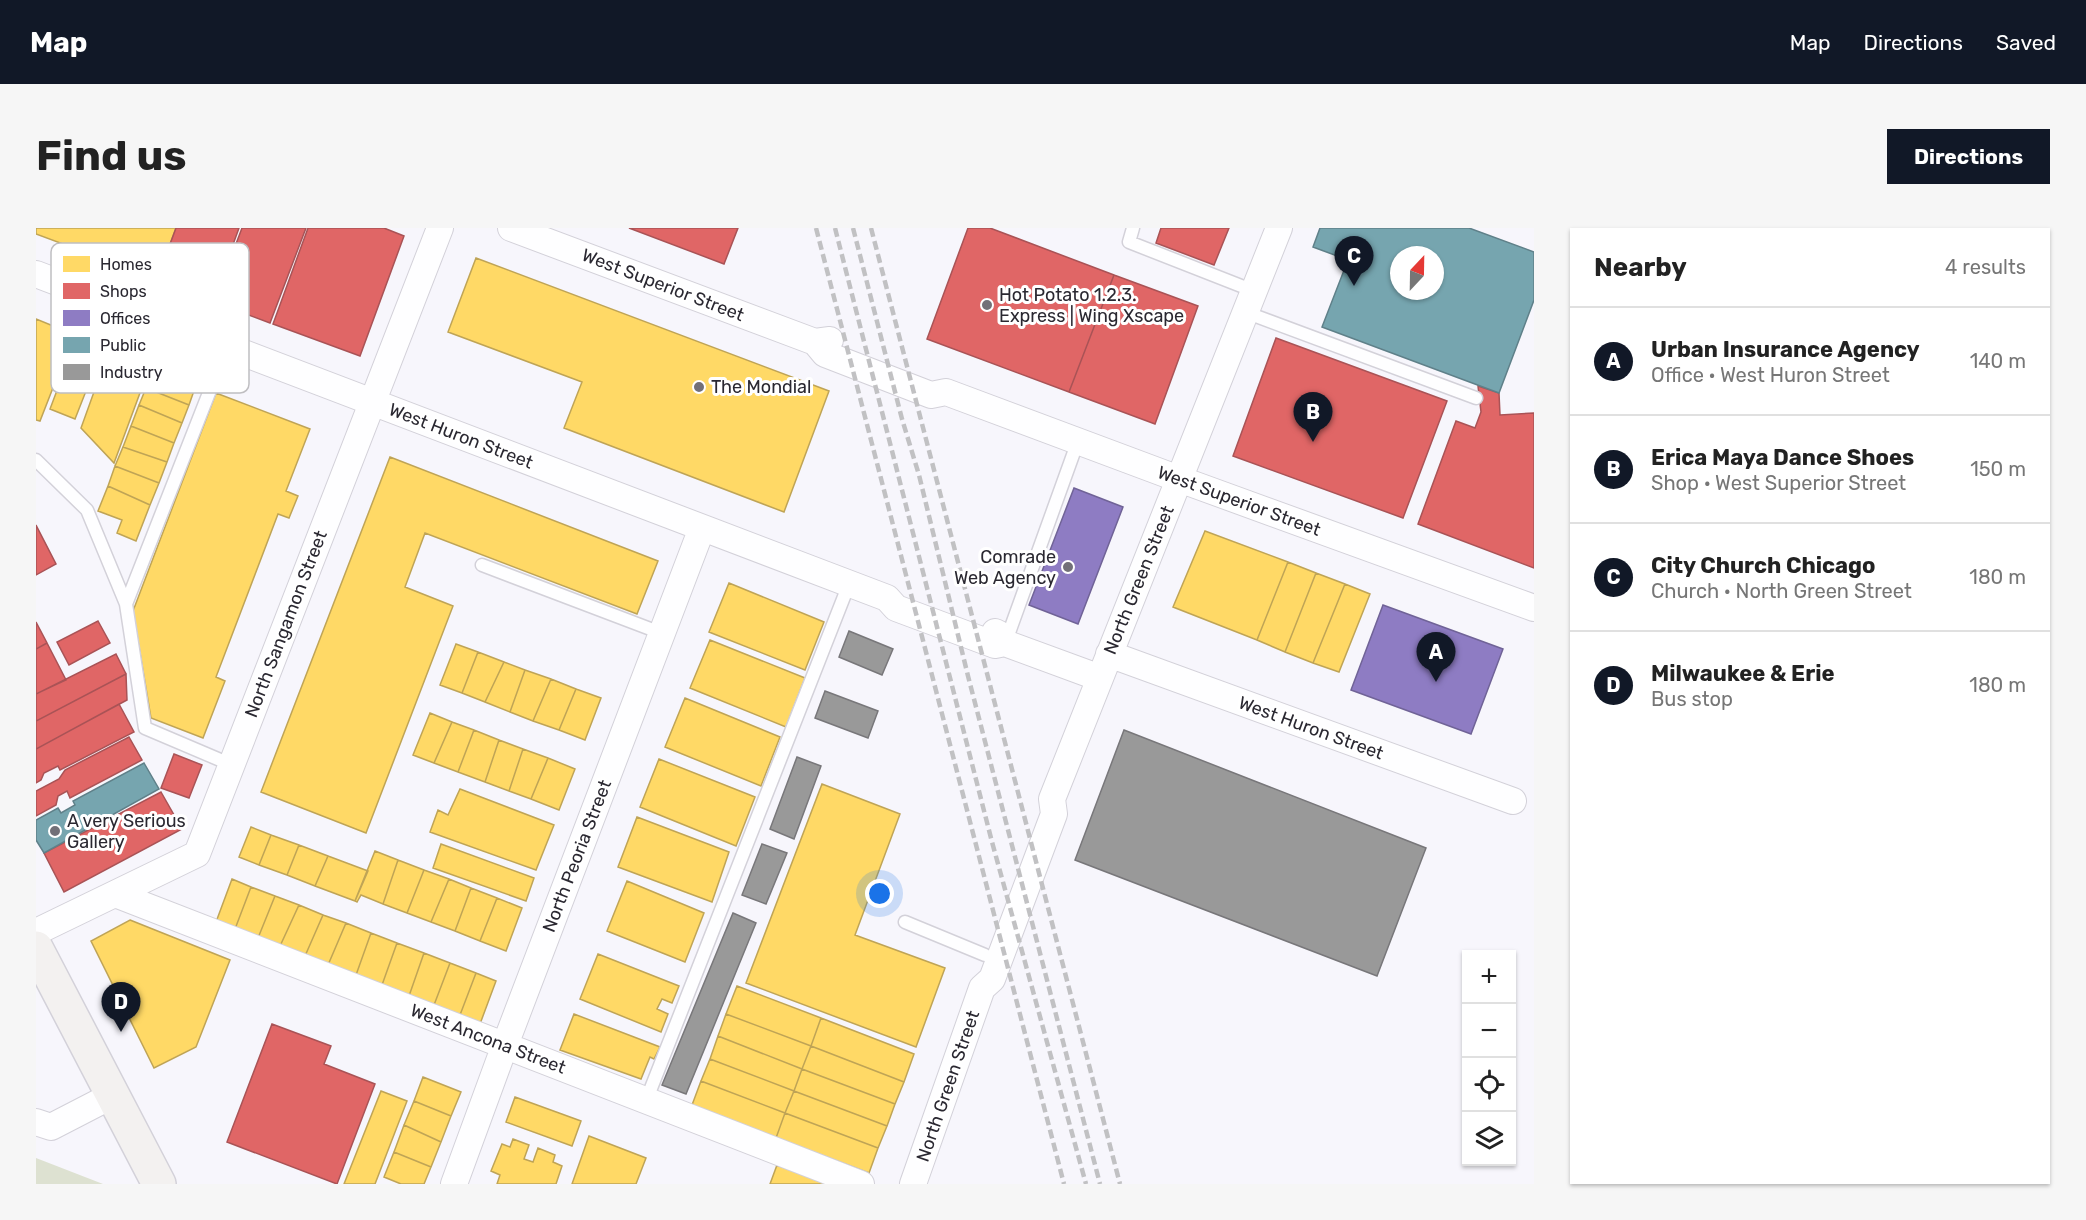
<!DOCTYPE html>
<html lang="en">
<head>
<meta charset="utf-8">
<style>
	:root { --surface:#fff; --page:#f6f6f6; --text:#222; --muted:#767676; --line:#e0e0e0; --accent:#111827 }
	body { margin:0; font-family:Rubik,sans-serif; background:var(--page); color:var(--text) }
	.controls { position:absolute; right:18px; bottom:18px; display:grid; overflow:hidden; border-radius:0px; box-shadow:0 2px 4px #0004 }
	.controls button { width:54px; height:54px; display:grid; place-items:center; padding:0; border:0; border-bottom:2px solid var(--line); background:var(--surface); color:var(--text); font:30px sans-serif }
	.compass { position:absolute; left:1354px; top:18px; width:54px; height:54px; border-radius:50%; background:var(--surface); box-shadow:0 2px 4px #0004; rotate:22deg }
	.you { position:absolute; left:844px; top:666px; width:21px; height:21px; margin:-15px; border:4px solid #fff; border-radius:50%; background:#1a73e8; box-shadow:0 0 0 9px #1a73e833 }
	.badge { display:grid; place-items:center; width:39px; height:39px; border-radius:50%; background:var(--accent); color:#fff; font-size:20px; font-weight:700 }
	.pin { position:absolute; translate:-50% -50px; filter:drop-shadow(0 2px 3px #0008) }
	.pin::after { content:''; position:absolute; top:32px; width:21px; height:18px; background:inherit; clip-path:polygon(0 0,100% 0,50% 100%) }
	.list { margin:0; padding:0; list-style:none }
	h2 { display:flex; justify-content:space-between; align-items:center; height:78px; margin:0; padding:0 24px; font-size:26px }
	h2 small { font-size:20px; font-weight:400; color:var(--muted) }
	.list li { display:grid; grid-template-columns:39px 1fr auto; gap:18px; align-items:center; box-sizing:border-box; height:108px; padding:0 24px; border-top:2px solid var(--line) }
	.list b { display:block; font-size:22px; white-space:nowrap }
	.list p { margin:0; font-size:20px; white-space:nowrap; color:var(--muted) }
	.list em { font-size:20px; font-style:normal; color:var(--muted) }
	.icon { flex:none; width:33px; height:33px; fill:none; stroke:currentColor; stroke-width:2; stroke-linecap:round; stroke-linejoin:round }
	.map { position:relative; flex:none; width:1498px; height:956px; overflow:hidden; border-radius:0px }
	header { display:flex; align-items:center; gap:36px; box-sizing:border-box; height:84px; padding:0 30px; background:var(--accent); color:#fff }
	header strong { font-size:28px }
	nav { display:flex; gap:33px; margin-inline-start:auto; font-size:21px }
	.intro { display:flex; align-items:center; justify-content:space-between; box-sizing:border-box; height:144px; padding:0 36px }
	h1 { margin:0; font-size:42px }
	.button { padding:15px 27px; border-radius:0px; background:var(--accent); color:#fff; font-size:21px; font-weight:700 }
	main { display:flex; gap:36px; padding:0 36px }
	aside { flex:1; background:var(--surface); border-radius:0px; box-shadow:0 2px 4px #0004 }
	.map>svg:first-child { display:block }
</style>
</head>
<body>
<header>
<strong>Map</strong>
<nav><a>Map</a><a>Directions</a><a>Saved</a></nav>
</header>
<div class="intro"><h1>Find us</h1><a class="button">Directions</a></div>
<main>
<div class="map">
<svg width="1498" height="956" viewBox="0 0 1498 956">
	<rect width="100%" height="100%" fill="#f7f6fc"/>
	<path fill="#dde1d1" d="M0,930L67,956H0Z"/>
	<path fill="#ffd966" stroke="#bfa456" stroke-width="1.5" d="M0,0H140L121,51L0,6Z
		M440,30L793,163L748,284L528,200L546,154L412,104Z
		M0,91L22,100L20,105L36,111L4,193L0,192Z
		M37,120L63,130L39,191L14,181Z
		M72,125L84,140L91,130L111,146L78,235L45,200Z
		M117,140L160,157L153,177L110,160Z
		M110,160L153,177L146,195L103,177Z
		M180,165L274,201L250,263L262,268L253,290L242,286L180,449L189,453L167,510L115,490L97,383Z
		M103,177L146,195L138,215L95,198Z
		M95,198L138,215L131,234L87,219Z
		M87,219L131,234L123,255L79,238Z
		M354,229L622,333L601,386L389,305L369,359L417,378L330,605L225,564Z
		M79,238L123,255L114,277L72,258Z
		M72,258L114,277L100,313L81,305L86,292L62,283Z
		M1169,303L1252,334L1221,412L1137,379Z
		M1252,334L1280,345L1249,424L1221,412Z
		M1280,345L1309,356L1277,435L1249,424Z
		M693,355L788,394L769,442L673,404Z
		M1309,356L1334,366L1303,444L1277,435Z
		M674,412L769,450L750,499L654,460Z
		M420,416L442,424L426,465L404,457Z
		M442,424L468,434L449,474L426,465Z
		M468,434L489,442L474,484L449,474Z
		M489,442L515,451L497,493L474,484Z
		M515,451L540,461L523,502L497,493Z
		M540,461L565,470L549,512L523,502Z
		M649,470L744,509L725,558L629,519Z
		M394,485L416,494L398,535L377,527Z
		M416,494L438,502L422,544L398,535Z
		M438,502L463,512L449,554L422,544Z
		M463,512L487,521L473,563L449,554Z
		M487,521L512,530L495,571L473,563Z
		M512,530L539,541L523,582L495,571Z
		M623,531L719,569L700,618L604,579Z
		M786,556L864,586L819,707L909,740L880,819L710,755Z
		M424,561L518,597L500,642L394,604L402,582L412,587Z
		M601,589L693,624L676,674L582,639Z
		M215,599L235,607L223,637L203,629Z
		M235,607L263,617L251,647L223,637Z
		M405,616L498,650L490,673L397,640Z
		M263,617L292,628L279,658L251,647Z
		M339,623L362,632L347,676L325,667L321,674L319,673Z
		M292,628L332,643L319,673L279,658Z
		M362,632L388,642L371,685L347,676Z
		M388,642L413,651L395,694L371,685Z
		M196,651L215,659L199,701L180,694Z
		M413,651L435,660L419,703L395,694Z
		M591,653L668,685L649,734L571,703Z
		M215,659L239,668L222,710L199,701Z
		M435,660L461,670L444,713L419,703Z
		M239,668L263,677L244,718L222,710Z
		M461,670L486,680L470,723L444,713Z
		M263,677L287,687L269,728L244,718Z
		M287,687L310,695L292,737L269,728Z
		M94,692L194,732L160,819L118,840L55,713Z
		M310,695L335,705L320,747L292,737Z
		M335,705L361,715L346,757L320,747Z
		M361,715L388,725L373,768L346,757Z
		M388,725L414,735L398,777L373,768Z
		M562,726L643,758L636,775L626,771L621,781L632,786L625,804L544,771Z
		M414,735L440,745L424,787L398,777Z
		M440,745L460,753L444,796L424,787Z
		M701,758L785,790L775,818L690,786Z
		M538,786L624,819L618,831L614,829L605,851L524,822Z
		M690,786L775,818L766,841L682,808Z
		M785,790L878,826L868,854L775,818Z
		M682,808L766,841L758,863L674,831Z
		M775,818L868,854L859,876L766,841Z
		M674,831L758,863L749,885L665,853Z
		M766,841L859,876L851,898L758,863Z
		M387,849L425,864L415,888L378,873Z
		M665,853L749,885L740,910L656,877Z
		M345,863L371,873L339,956H308Z
		M758,863L851,898L842,920L749,885Z
		M479,869L545,893L536,918L470,894Z
		M378,873L415,888L405,914L368,897Z
		M749,885L842,920L833,945L740,910Z
		M368,897L405,914L395,939L358,924Z
		M553,908L610,930L600,956H536Z
		M477,911L493,917L488,931L497,934L502,920L519,927L517,934L526,938L520,956H461L464,947L455,943L466,916L474,919Z
		M358,924L395,939L388,956H365L348,949Z
		M741,937L792,956H734Z"/>
	<path fill="#e06666" stroke="#a95356" stroke-width="1.5" d="M140,0H203L177,72L121,51Z
		M206,0H270L234,95L178,74Z
		M272,0H348L368,8L324,128L237,96Z
		M593,0H702L688,36Z
		M932,0H954L1078,47L1033,164L891,111Z
		M1125,0H1193L1178,37L1120,15Z
		M1078,47L1162,78L1119,196L1033,164Z
		M1240,110L1411,173L1367,290L1197,228Z
		M1442,158L1463,165L1464,187L1498,185V340L1382,296L1420,193L1439,200L1445,184Z
		M0,297L20,336L0,347Z
		M62,393L74,415L33,437L21,414Z
		M0,394L11,415L0,421Z
		M11,415L30,452L0,466V421Z
		M80,426L90,446L0,493V466Z
		M90,446L91,472L0,521V493Z
		M83,476L98,504L24,542L22,538L8,545L5,552L0,555V521Z
		M93,509L106,532L34,570L31,563L22,568L20,577L0,588V563L23,551L29,542Z
		M138,526L166,537L153,570L125,560Z
		M125,564L146,601L28,664L8,625Z
		M236,796L295,818L288,836L339,856L301,956L191,914Z"/>
	<path fill="#8e7cc3" stroke="#706397" stroke-width="1.5" d="M1038,260L1087,279L1042,396L993,377Z
		M1347,377L1467,421L1435,506L1315,462Z"/>
	<path fill="#76a5af" stroke="#5f8089" stroke-width="1.5" fill-rule="evenodd" d="M1284,0H1433L1498,24V72L1463,165L1286,99L1312,32L1277,19ZM1363,27H1399V63H1363Z
		M108,535L123,561L8,625L0,612V592L22,580L25,585L39,577L37,573Z"/>
	<path fill="#999" stroke="#78777a" stroke-width="1.5" d="M813,403L857,421L846,447L803,429Z
		M789,463L842,483L832,510L779,490Z
		M1088,502L1390,620L1341,748L1039,632Z
		M761,529L785,538L758,611L734,601Z
		M726,616L751,625L730,676L706,667Z
		M697,685L720,695L650,866L626,857Z"/>
	<g fill="none" stroke-linecap="round" stroke-linejoin="round">
		<g stroke="#d3d1d9" stroke-width="15">
			<path id="service" d="M1097,0L1093,14L1218,63
				M1209,84L1440,170
				M0,232L51,282L90,376L109,500L196,537
				M446,337L625,405
				M90,376L191,119
				M970,413L1042,213
				M869,694L949,727
				M610,873L813,356"/>
		</g>
		<g stroke="#d3d1d9" stroke-width="28">
			<path id="minor" d="M475,0L779,114L794,112
				M0,46L851,370L860,380L959,417L969,415
				M779,114L789,126L895,167L910,164L1143,251L1498,380
				M959,404L963,406L969,415L1064,450
				M1073,426L1477,573
				M79,666L825,956
				M0,704L161,626L404,0
				M0,894L15,899L77,867
				M418,956L469,817L666,300
				M877,956L946,760L956,751L1018,586L1016,571L1243,0"/>
		</g>
		<g stroke="#d3d1d9" stroke-width="36">
			<path id="secondary" d="M0,720L123,956"/>
		</g>
		<use href="#service" stroke="#fefeff" stroke-width="12"/>
		<use href="#minor" stroke="#fefeff" stroke-width="26"/>
		<use href="#secondary" stroke="#f3f1f0" stroke-width="33"/>
		<path stroke="#c1c1c3" stroke-width="4.5" stroke-dasharray="9 4.5" stroke-linecap="butt" d="M780,0L1028,956
			M799,0L956,614L1050,956
			M817,0L866,191L883,247L932,448L1064,956
			M835,0L1084,956"/>
	</g>
	<g fill="#727078" stroke="#fff" stroke-width="2">
		<circle cx="951" cy="77" r="6"/>
		<circle cx="663" cy="159" r="6"/>
		<circle cx="1032" cy="339" r="6"/>
		<circle cx="19" cy="603" r="6"/>
	</g>
	<g text-anchor="middle" dominant-baseline="central" stroke-width="6" stroke-linejoin="round" paint-order="stroke">
		<g font-size="18" fill="#2a2831" stroke="#fff">
			<text transform="translate(627 57) rotate(21)">West Superior Street</text>
			<text transform="translate(425 208) rotate(21)">West Huron Street</text>
			<text transform="translate(1203 273) rotate(20)">West Superior Street</text>
			<text transform="translate(1103 352) rotate(-68)">North Green Street</text>
			<text transform="translate(250 396) rotate(-69)">North Sangamon Street</text>
			<text transform="translate(1275 500) rotate(20)">West Huron Street</text>
			<text transform="translate(541 628) rotate(-69)">North Peoria Street</text>
			<text transform="translate(452 811) rotate(21)">West Ancona Street</text>
			<text transform="translate(912 858) rotate(-71)">North Green Street</text>
		</g>
		<g font-size="18" fill="#2a2831" stroke="#fff" text-anchor="start">
			<text x="963" y="67">Hot Potato 1.2.3.<tspan x="963" dy="21">Express | Wing Xscape</tspan></text>
			<text x="675" y="159">The Mondial</text>
			<text x="1020" y="329" text-anchor="end">Comrade<tspan x="1020" dy="21">Web Agency</tspan></text>
			<text x="31" y="593">A very Serious<tspan x="31" dy="21">Gallery</tspan></text>
		</g>
	</g>
	<rect x="15" y="15" width="198" height="150" rx="9" fill="#fff" stroke="#bfbec1" stroke-width="1.5"/>
	<rect x="27" y="28" width="27" height="16" fill="#ffd966"/>
	<rect x="27" y="55" width="27" height="16" fill="#e06666"/>
	<rect x="27" y="82" width="27" height="16" fill="#8e7cc3"/>
	<rect x="27" y="109" width="27" height="16" fill="#76a5af"/>
	<rect x="27" y="136" width="27" height="16" fill="#999"/>
	<g font-size="16" fill="#2a2831">
		<text x="64" y="42">Homes</text>
		<text x="64" y="69">Shops</text>
		<text x="64" y="96">Offices</text>
		<text x="64" y="123">Public</text>
		<text x="64" y="150">Industry</text>
	</g>
</svg>
<div class="controls">
<button>+</button>
<button>−</button>
<button><svg class="icon" aria-label="locate" viewBox="0 0 24 24"><circle cx="12" cy="12" r="6"/><path d="M12 2v4M12 18v4M2 12h4M18 12h4"/></svg></button>
<button><svg class="icon" aria-label="layers" viewBox="0 0 24 24"><path d="M12 4l9 5-9 5-9-5zM3 14l9 5 9-5"/></svg></button>
</div>
<svg class="compass" viewBox="-18 -18 36 36"><path d="M0-13l5 13h-10z" fill="#e53935"/><path d="M0 13l5-13h-10z" fill="#767676"/></svg>
<div class="you"></div>
<div class="pin badge" style="left:1400px;top:454px">A</div>
<div class="pin badge" style="left:1277px;top:214px">B</div>
<div class="pin badge" style="left:1318px;top:58px">C</div>
<div class="pin badge" style="left:85px;top:804px">D</div>
</div>
<aside>
<h2>Nearby<small>4 results</small></h2>
<ul class="list">
<li><span class="badge">A</span><div><b>Urban Insurance Agency</b><p>Office · West Huron Street</p></div><em>140 m</em></li>
<li><span class="badge">B</span><div><b>Erica Maya Dance Shoes</b><p>Shop · West Superior Street</p></div><em>150 m</em></li>
<li><span class="badge">C</span><div><b>City Church Chicago</b><p>Church · North Green Street</p></div><em>180 m</em></li>
<li><span class="badge">D</span><div><b>Milwaukee &amp; Erie</b><p>Bus stop</p></div><em>180 m</em></li>
</ul>
</aside>
</main>
</body>
</html>
